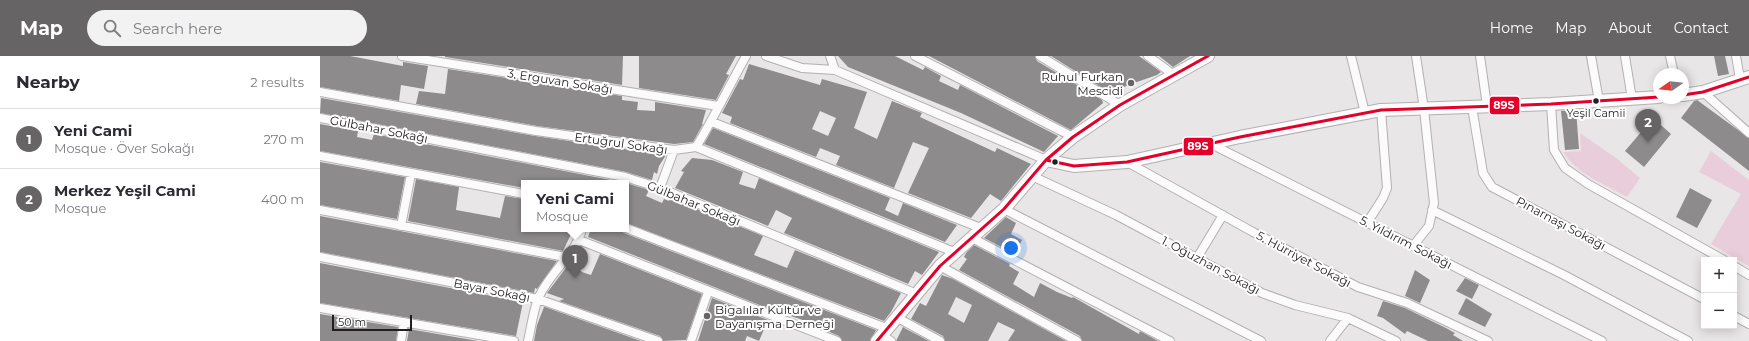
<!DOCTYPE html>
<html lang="en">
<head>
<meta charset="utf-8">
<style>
	:root { --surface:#fff; --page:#f2f2f3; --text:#2b2b33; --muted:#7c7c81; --line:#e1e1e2; --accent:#666465 }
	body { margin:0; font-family:Montserrat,sans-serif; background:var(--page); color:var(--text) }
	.controls { position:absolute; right:12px; bottom:12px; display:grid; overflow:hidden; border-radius:0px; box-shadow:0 2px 10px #0003 }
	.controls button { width:36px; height:36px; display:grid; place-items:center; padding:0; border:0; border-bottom:1px solid var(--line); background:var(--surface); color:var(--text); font:20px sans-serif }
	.compass { position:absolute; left:1333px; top:12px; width:36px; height:36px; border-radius:50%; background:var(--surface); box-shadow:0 2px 10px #0003; rotate:256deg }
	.scale { position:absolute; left:12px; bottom:10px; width:80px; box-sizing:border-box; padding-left:4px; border:2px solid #201e1f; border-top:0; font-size:11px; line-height:14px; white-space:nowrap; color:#201e1f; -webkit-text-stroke:3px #fff; paint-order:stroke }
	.you { position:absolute; left:691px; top:192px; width:14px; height:14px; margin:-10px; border:3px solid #fff; border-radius:50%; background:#1a73e8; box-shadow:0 0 0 6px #1a73e833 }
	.badge { display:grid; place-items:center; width:26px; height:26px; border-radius:50%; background:var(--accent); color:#fff; font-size:13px; font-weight:700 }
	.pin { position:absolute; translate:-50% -33px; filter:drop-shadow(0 1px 2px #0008) }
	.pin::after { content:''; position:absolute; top:21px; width:14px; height:12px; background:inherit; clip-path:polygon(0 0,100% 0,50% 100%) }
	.popup { position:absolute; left:201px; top:124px; width:108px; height:52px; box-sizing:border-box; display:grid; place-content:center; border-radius:0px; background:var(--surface); filter:drop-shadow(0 1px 3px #0005); font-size:13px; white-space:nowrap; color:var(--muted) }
	.popup b { font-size:15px; color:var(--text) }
	.popup::after { content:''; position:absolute; left:50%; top:100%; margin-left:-8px; border:8px solid transparent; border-top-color:var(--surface) }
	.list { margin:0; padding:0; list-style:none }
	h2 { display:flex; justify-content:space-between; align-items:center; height:52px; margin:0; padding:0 16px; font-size:17px }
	h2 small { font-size:13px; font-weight:400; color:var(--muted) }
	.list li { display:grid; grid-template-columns:26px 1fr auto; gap:12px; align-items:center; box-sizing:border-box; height:60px; padding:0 16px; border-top:1px solid var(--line) }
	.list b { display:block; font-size:15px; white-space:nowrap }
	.list p { margin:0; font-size:13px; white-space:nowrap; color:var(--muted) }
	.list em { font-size:13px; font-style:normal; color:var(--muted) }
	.icon { flex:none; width:22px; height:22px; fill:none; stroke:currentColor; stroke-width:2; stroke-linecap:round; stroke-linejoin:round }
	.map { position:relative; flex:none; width:1429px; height:285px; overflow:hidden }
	header { display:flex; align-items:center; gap:24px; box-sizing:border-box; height:56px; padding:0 20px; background:var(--accent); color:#fff }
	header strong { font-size:19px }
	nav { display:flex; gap:22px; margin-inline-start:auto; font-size:14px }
	.search { width:280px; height:36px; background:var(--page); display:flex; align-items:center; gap:10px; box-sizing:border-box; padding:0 14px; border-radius:22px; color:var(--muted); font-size:15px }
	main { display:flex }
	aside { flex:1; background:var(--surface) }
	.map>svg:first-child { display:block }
</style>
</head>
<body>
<header>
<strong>Map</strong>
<div class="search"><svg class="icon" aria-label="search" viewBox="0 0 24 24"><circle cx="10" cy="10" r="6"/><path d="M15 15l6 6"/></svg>Search here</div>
<nav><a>Home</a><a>Map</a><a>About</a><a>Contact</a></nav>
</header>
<main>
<aside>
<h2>Nearby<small>2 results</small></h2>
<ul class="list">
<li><span class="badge">1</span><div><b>Yeni Cami</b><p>Mosque · Över Sokağı</p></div><em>270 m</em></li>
<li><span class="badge">2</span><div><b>Merkez Yeşil Cami</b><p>Mosque</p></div><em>400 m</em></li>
</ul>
</aside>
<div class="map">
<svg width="1429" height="285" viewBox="0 0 1429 285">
	<rect width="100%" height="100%" fill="#e9e6e7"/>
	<path fill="#eacdda" d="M1260,77L1296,102L1320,122L1307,141C1284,128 1257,118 1243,96L1261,95Z
		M1391,95L1429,124V210L1391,188L1421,138L1379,116Z"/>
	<path fill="#8d8b8c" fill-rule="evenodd" d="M0,0H30L83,10V6L108,10L104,33L81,29L79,45L0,31Z
		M125,0H303L302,29L125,1Z
		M319,0H416L406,18L409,19L396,44L319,32Z
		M518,0H575L603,14L605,11L621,20L619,25L638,34L640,29L738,80L724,96L641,57L528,11Z
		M609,0H715L717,5L782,44L783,47L751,74Z
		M731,0H819L841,16L837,19L814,27L813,26L792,38Z
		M839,0H870L853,11Z
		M1394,0H1405L1409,18L1398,20Z
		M429,8L500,29L502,23L547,36L534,72L557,83L572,45L602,57L600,61L675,96L677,92L711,108L681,145L670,138L651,162L588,137L609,92L593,86L574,132L516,109L520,100L500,92L496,101L410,67L412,61L402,57L420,23L423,24ZM500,55L516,62L508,80L492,73Z
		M128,13L302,40V44L318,46L317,54L335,55V46L386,54L382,68H383L373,86L354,88L217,70L96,48L99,35L125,38Z
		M1,42L215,80L346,99L339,110L337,118L334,116L332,124L306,116L0,57Z
		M1377,44L1429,82V115L1361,62L1374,45Z
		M1256,54L1259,93L1245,94L1241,55Z
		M1333,62L1351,78L1324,111L1305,95Z
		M0,68L38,75L37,81L52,84L54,78L306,127H251L243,125L242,127H204V132L0,95Z
		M393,72L570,142L565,154L578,160L583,147L637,169L625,186L384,88Z
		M372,102L392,104L423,116L419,128L435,133L439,122L619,196L602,219L595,215L588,228L586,227L464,177L472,162L456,154L448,170L355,132L364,116L361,115Z
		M0,106L85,121L77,163L0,149Z
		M96,123L139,131L136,154L180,162L185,140L204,143V173H251L252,176L243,195L88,165Z
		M306,127L329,134L326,140L342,147L344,143L349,145L350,142L443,180L434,199L452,206L467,212L475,194L581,237L571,256L564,265L306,167Z
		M1370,132L1392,144L1377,172L1356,161Z
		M0,160L80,175L237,205L217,233L215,232L214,237L0,196Z
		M686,161L696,167L691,178L702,184L695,198L664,182Z
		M271,173H301L304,177L556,274L550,285H522L519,280L480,263L452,254L268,181Z
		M654,189L690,208L689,210L699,216L693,228L714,241L720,227L737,236L752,242L753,241L819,278L820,275L838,285H762L760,280L639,214L647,203L644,201L646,197Z
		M280,198L382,238L366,284L343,285L340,280L239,245L244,243L227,237L251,205L262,216L271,219Z
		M0,207L203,246L196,280L0,247Z
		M1095,214L1110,224L1100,247L1085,240Z
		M622,219L633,223L746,285H688L695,274L678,266L668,285H625L623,280L591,263L600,247L606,250ZM636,241L652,249L644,267L628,258Z
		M1145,222L1159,229L1152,243L1136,235Z
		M392,242L448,264L439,285L427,280L425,285H378Z
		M1146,242L1172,258L1165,271L1138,258Z
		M1063,245L1085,252L1126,272L1135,277L1133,279L1143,285H1108L1087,275L1085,278L1063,262L1057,260Z
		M224,251H225L321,285H214L217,269Z
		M0,258L78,271L76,285H0Z
		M583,271L586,273L609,285H576Z
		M89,273L158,285H87Z"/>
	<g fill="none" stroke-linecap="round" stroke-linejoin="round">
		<g stroke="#b2b0b1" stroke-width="10">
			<path id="street" d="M82,0L398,50
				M446,0L482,12L515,14L726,104
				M510,0L515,14
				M595,0L753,81
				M720,0L800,49
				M828,0L854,19
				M1031,0L1045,57
				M1160,0L1167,50
				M1271,0L1279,45
				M1305,0L1312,43
				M1350,0L1354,18
				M1416,0L1420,23
				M0,36L216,75L354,94L376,91L634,196
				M1383,36L1429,77
				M1231,48L1234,94L1245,112L1268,128L1404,204
				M1152,51L1163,117L1172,131L1384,243
				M0,62L305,121L340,132L597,238
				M392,66L663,173
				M891,88L1282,285
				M376,91C394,62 409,30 426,0
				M0,100L204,138
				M807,106L933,176L1038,231L1087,247L1168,285
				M712,120L796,159L942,237L975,249L1028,262L1076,285
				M340,132L354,94
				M684,153L941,285
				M0,154L245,201
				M1112,154L1244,219L1368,285
				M1047,167L1063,142L1067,132L1061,54
				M81,170L91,118
				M306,172L566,272
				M652,182L850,285
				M259,184L517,285
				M1093,190L1109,170L1114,147L1104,53L1096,0
				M0,201L218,243L338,285
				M877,202L903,159
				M620,210L757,285
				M1414,210L1429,219
				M0,252L194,285
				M1414,260L1429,268
				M576,261L620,285
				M561,279L571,285
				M81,285L84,266
				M208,285C211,272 213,256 218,243C228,218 256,198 262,173
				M371,285L388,236
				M1010,285L1028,262"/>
		</g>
		<g stroke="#b2b0b1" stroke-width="14">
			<path id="secondary" d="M1363,39L1383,36L1429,21
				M726,104L754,110L807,106L920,81L1061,54L1231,48L1339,41
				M557,285L620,210L684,153L726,104L753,81L800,49L888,0"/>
		</g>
		<use href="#street" stroke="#fcfbfb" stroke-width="8"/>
		<use href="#secondary" stroke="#fcfbfb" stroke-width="12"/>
		<g stroke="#fff" stroke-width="6">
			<path id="bus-1" d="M1363,39L1383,36L1429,21
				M726,104L754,110L807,106L920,81L1061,54L1231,48L1339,41
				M557,285L620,210L684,153L726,104L753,81L800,49L888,0"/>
		</g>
		<use href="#bus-1" stroke="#e4002b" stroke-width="3"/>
	</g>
	<g fill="#666465" stroke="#fff" stroke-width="1.5">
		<circle cx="811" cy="27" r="4"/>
		<circle cx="387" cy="260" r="4"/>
	</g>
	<g fill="#201e1f" stroke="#fff" stroke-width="1.5">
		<circle cx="1276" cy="45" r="3.5"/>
		<circle cx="735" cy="106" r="3.5"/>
	</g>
	<g text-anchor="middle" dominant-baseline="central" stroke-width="4" stroke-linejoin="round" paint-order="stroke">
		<g font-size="11" fill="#201e1f" stroke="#fff">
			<text x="1276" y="57">Yeşil Camii</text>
		</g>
		<g font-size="12" fill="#201e1f" stroke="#fff" text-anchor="end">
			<text x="803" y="20">Ruhul Furkan<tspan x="803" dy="14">Mescidi</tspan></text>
			<text x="395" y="253" text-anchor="start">Bigalılar Kültür ve<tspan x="395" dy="14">Dayanışma Derneği</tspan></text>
		</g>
		<g font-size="12" fill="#201e1f" stroke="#fff">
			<text transform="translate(240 25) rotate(9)">3. Erguvan Sokağı</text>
			<text transform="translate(59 73) rotate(11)">Gülbahar Sokağı</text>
			<text transform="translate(301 87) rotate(8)">Ertuğrul Sokağı</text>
			<text transform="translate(374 147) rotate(22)">Gülbahar Sokağı</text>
			<text transform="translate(1241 167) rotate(28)">Pınarnaşı Sokağı</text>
			<text transform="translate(1086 186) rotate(27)">5. Yıldırım Sokağı</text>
			<text transform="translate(984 203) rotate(28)">5. Hürriyet Sokağı</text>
			<text transform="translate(891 209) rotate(28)">1. Oğuzhan Sokağı</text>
			<text transform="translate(172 234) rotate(11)">Bayar Sokağı</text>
		</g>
	</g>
	<g stroke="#fff" stroke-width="1.5">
		<rect x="1169" y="40" width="31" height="19" rx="4" fill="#e4002b"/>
		<rect x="863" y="81" width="31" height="19" rx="4" fill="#e4002b"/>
	</g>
	<g font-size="11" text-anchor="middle" font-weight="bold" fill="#fff">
		<text x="1184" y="53">89S</text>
		<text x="878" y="94">89S</text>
	</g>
</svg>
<div class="controls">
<button>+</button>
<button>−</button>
</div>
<svg class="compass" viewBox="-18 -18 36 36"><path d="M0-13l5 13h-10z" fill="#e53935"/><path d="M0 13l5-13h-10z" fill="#7c7c81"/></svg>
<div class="scale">50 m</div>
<div class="you"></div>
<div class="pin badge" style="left:255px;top:222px">1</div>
<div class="popup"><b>Yeni Cami</b>Mosque</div>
<div class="pin badge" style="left:1328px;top:86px">2</div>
</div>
</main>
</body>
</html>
